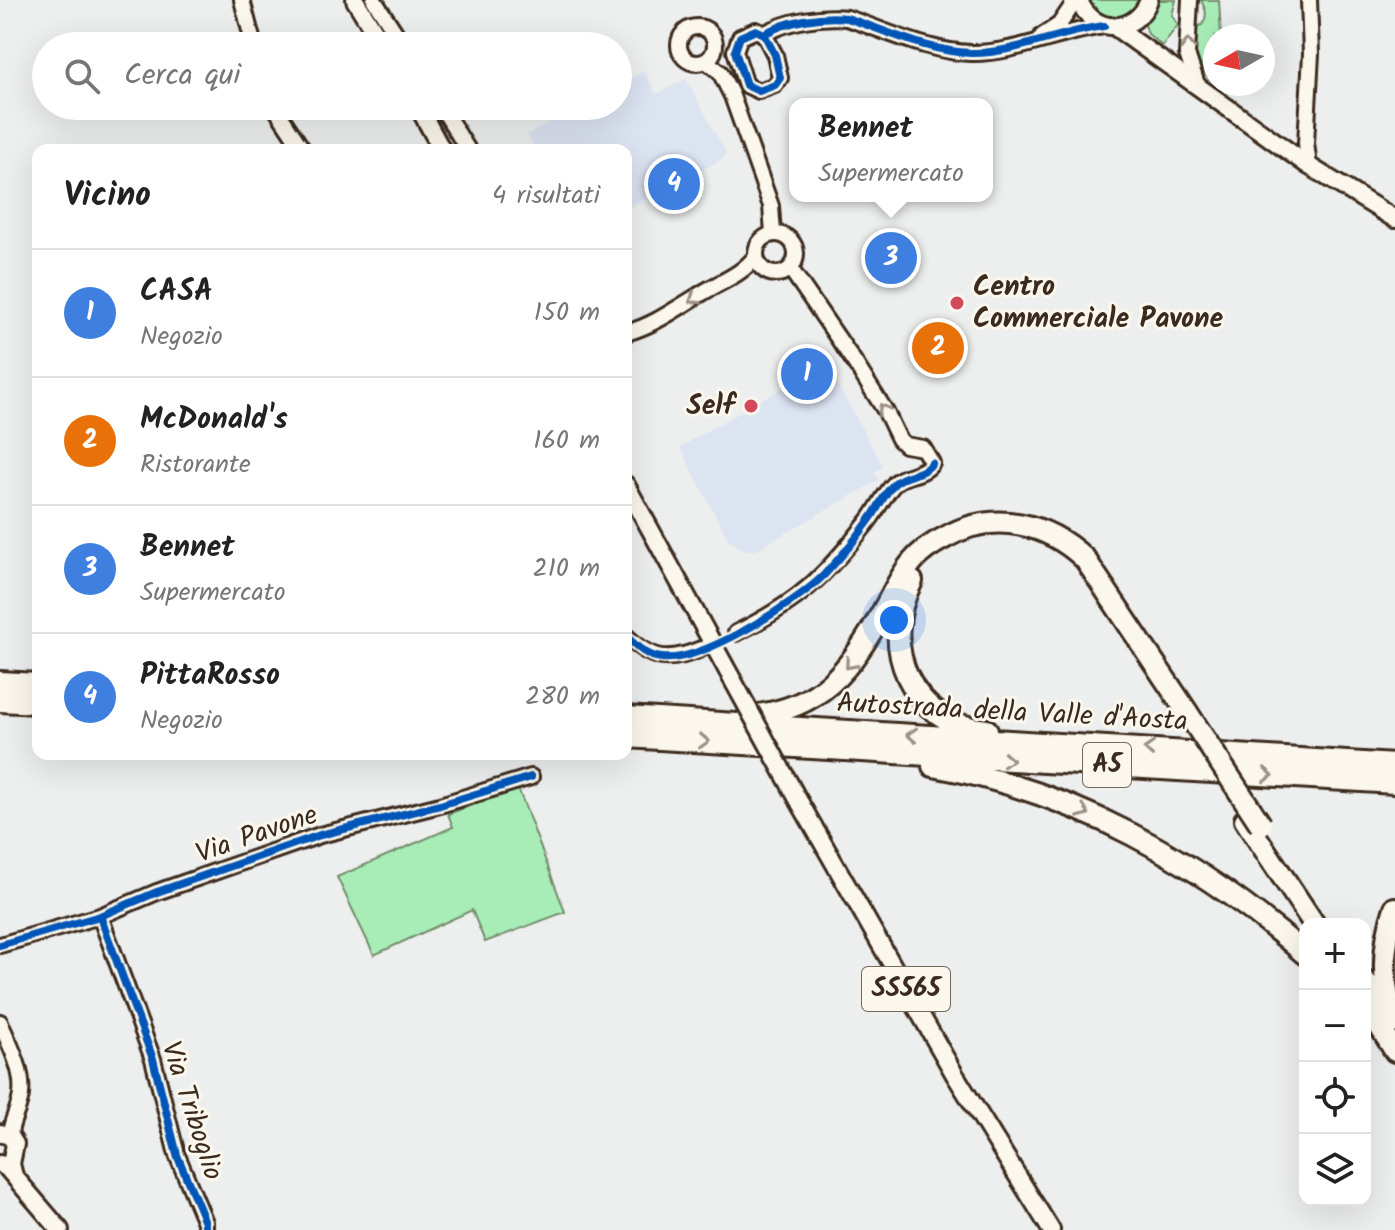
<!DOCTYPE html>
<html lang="it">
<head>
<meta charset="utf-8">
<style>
	:root { --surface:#fff; --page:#f2f2f2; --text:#222; --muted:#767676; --line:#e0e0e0; --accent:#0b8043 }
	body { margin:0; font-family:Kalam,sans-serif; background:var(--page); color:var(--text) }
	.controls { position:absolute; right:24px; bottom:24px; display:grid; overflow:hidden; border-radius:16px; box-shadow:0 8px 32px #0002 }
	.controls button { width:72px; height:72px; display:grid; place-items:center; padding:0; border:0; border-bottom:2px solid var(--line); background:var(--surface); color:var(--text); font:40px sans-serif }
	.compass { position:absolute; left:1203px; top:24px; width:72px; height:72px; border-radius:50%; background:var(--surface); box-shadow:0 8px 32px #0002; rotate:261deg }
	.you { position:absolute; left:894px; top:620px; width:28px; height:28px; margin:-20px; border:6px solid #fff; border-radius:50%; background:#1a73e8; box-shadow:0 0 0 12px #1a73e833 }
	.badge { display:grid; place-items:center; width:52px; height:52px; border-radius:50%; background:var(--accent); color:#fff; font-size:26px; font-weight:700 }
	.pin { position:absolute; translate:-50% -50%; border:4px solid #fff; box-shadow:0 2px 8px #0006 }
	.popup { position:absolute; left:789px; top:98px; width:204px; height:104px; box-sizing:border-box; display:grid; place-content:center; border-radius:16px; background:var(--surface); filter:drop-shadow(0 2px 6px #0005); font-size:26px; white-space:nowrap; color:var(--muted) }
	.popup b { font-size:30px; color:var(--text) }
	.popup::after { content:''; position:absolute; left:50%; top:100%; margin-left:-16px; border:16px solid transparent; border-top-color:var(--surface) }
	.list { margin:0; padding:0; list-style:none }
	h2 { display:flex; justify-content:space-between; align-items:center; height:104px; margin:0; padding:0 32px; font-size:34px }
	h2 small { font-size:26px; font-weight:400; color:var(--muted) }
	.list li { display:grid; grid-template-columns:52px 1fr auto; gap:24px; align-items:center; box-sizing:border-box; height:128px; padding:0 32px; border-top:2px solid var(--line) }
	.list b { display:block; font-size:30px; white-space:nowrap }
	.list p { margin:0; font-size:26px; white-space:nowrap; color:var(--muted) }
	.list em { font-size:26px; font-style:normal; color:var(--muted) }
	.icon { flex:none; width:44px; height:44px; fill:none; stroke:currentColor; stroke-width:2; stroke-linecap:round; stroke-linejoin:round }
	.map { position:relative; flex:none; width:1395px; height:1230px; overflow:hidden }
	.search { position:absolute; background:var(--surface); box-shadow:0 8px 32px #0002; left:32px; top:32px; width:600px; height:88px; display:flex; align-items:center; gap:20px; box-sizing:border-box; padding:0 28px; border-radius:44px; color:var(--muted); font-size:30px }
	.panel { position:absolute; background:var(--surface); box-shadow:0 8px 32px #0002; left:32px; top:144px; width:600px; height:616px; border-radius:16px }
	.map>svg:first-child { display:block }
</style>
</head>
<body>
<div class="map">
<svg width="1395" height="1230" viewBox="0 0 1395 1230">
	<rect width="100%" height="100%" fill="#edeeee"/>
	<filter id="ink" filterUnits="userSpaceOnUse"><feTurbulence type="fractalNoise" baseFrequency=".0125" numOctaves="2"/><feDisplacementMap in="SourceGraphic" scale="16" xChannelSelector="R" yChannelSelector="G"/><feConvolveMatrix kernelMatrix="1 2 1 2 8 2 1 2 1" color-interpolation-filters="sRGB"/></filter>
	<g filter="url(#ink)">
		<path fill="#dce3f1" d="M644,71L656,94L686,79L726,153L721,160L626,209V150H536L527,135L580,106H618V85Z
			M825,363L883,466L874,472L879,480L756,550H743L728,539L680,447Z"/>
		<path fill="#a8edb8" stroke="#728c6b" stroke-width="2" d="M1086,0H1143L1125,20L1097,16Z
			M1156,0H1176L1172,15L1178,25L1162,46L1148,34L1145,25Z
			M1201,0H1219L1221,36H1215V84H1224V90C1198,75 1194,56 1192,27L1202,25C1209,14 1205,9 1201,0Z
			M518,788L565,912L485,942L472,910L374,955L337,877L453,827L448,814Z"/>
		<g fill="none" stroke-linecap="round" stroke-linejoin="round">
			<g stroke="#3b2a1e" stroke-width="20">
				<path id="minor" d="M242,0L254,46
					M374,0L404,46
					M1190,0L1187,54L1198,87
					M679 45a18 18 0 1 1 36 0a18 18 0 1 1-36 0Z
					M764,34L775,55L780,78L775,85L759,91L746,85L735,51L740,37L756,30L764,34C786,21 822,15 847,18C887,31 929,52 971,53C1014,54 1062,31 1104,26
					M1042,36L1059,25L1076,0
					M706,61L720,72L732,96L771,206L773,234
					M274,106L303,150
					M441,106L468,150
					M1309,166L1306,143L1311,54L1309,0
					M756 254a20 20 0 1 1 40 0a20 20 0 1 1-40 0Z
					M626,333C654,325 674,310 699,295C719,282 741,276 756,256
					M736,633C799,602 823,578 867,523C877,511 884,494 895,483C906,473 923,476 932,463L923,448L905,445L899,439L886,412L855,363L790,268
					M626,636C652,660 668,663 701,649
					M100,916L153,1059L177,1155L205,1222V1230
					M0,945L100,916L157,892L320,835L440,805L531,777
					M0,1022C9,1044 24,1070 21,1094C20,1109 10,1121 10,1136"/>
			</g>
			<g stroke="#3b2a1e" stroke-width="22">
				<path id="major" d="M355,0L383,46
					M1079,0C1092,35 1136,35 1149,0
					M1115,27L1309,166L1395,219
					M418,106L442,150
					M626,485L731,677
					M800,803L955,1075L1051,1230
					M0,1133L10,1136L15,1144L11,1164L14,1176
					M0,1164L7,1168L60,1230"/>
			</g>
			<g stroke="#3b2a1e" stroke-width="26">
				<path id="highway" d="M912,581C878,644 910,725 987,730
					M0,682L38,684
					M0,701L38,703
					M748,716C820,711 852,668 884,609C893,593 900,576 912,562C921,551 934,543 946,537C994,510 1047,523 1085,559L1187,712
					M626,717L1395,765
					M626,737L1395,783
					M933,766C1073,791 1199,861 1305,954
					M1245,820L1314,924
					M1395,908C1382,946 1381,984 1395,1022
					M1365,981L1383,1010
					M1365,1002L1395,1051"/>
			</g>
			<use href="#minor" stroke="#fbf7ec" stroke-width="14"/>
			<use href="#major" stroke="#fbf7ec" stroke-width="16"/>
			<use href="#highway" stroke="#fbf7ec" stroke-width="20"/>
			<g stroke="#3b2a1e" stroke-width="22" stroke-linecap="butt">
				<path id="major-bridge" d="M731,677L800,803"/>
			</g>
			<g stroke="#3b2a1e" stroke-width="26" stroke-linecap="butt">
				<path id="highway-bridge" d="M1187,712L1261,825"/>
			</g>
			<use href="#major-bridge" stroke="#fbf7ec" stroke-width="16"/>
			<use href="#highway-bridge" stroke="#fbf7ec" stroke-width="20"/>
			<g stroke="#fbf7ec" stroke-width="13">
				<path id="cycleway" d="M764,34L775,55L780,78L775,85L759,91L746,85L735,51L740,37L756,30L764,34C786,21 822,15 847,18C887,31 929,52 971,53C1014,54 1062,31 1104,26
					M626,636C636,646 647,657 662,658C701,663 796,603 824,575C840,558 857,538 871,518C879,507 885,492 895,483C906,473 923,476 932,463
					M100,916L153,1059L177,1155L205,1222V1230
					M0,945L100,916L157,892L320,835L440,805L531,777"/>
			</g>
			<use href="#cycleway" stroke="#0057b8" stroke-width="8"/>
		</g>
		<defs><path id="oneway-chevron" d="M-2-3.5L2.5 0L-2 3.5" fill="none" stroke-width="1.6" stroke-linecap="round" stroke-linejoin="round" transform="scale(2)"/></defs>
		<g stroke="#9b9085">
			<use href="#oneway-chevron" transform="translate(1188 44) rotate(-92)"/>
			<use href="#oneway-chevron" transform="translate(694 299) rotate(146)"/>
			<use href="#oneway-chevron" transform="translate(883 409) rotate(-120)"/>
			<use href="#oneway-chevron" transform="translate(850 664) rotate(131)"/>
			<use href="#oneway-chevron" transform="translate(912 735) rotate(-176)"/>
			<use href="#oneway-chevron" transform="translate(704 741) rotate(3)"/>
			<use href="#oneway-chevron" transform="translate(1149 749) rotate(-176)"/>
			<use href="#oneway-chevron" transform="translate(1008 760) rotate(3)"/>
			<use href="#oneway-chevron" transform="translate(1268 775) rotate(4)"/>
			<use href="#oneway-chevron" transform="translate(1084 812) rotate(22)"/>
		</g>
	</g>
	<g fill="#d1495b" stroke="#fbf7ec" stroke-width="3">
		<circle cx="957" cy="303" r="8"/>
		<circle cx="751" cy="406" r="8"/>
	</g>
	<g text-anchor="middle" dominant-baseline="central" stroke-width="6" stroke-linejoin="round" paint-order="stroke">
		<g fill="#fbf7ec" stroke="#75685c" stroke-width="2">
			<rect x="1083" y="743" width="48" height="44" rx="6"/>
			<rect x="862" y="967" width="88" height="44" rx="6"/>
		</g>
		<g font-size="26" font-weight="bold" fill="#3b2a1e">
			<text x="1107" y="765">A5</text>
			<text x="906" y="989">SS565</text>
		</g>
		<g font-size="28" font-weight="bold" fill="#3b2a1e" stroke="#fbf7ec" text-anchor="start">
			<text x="973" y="287">Centro<tspan x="973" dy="32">Commerciale Pavone</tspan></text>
			<text x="735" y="406" text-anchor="end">Self</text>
		</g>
		<g font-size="28" fill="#3b2a1e" stroke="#fbf7ec">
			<text transform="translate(1012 713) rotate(3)">Autostrada della Valle d'Aosta</text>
			<text transform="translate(257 835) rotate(-19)">Via Pavone</text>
			<text transform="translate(191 1111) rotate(72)">Via Triboglio</text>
		</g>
	</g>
</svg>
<div class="controls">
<button>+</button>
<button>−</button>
<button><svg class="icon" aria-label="locate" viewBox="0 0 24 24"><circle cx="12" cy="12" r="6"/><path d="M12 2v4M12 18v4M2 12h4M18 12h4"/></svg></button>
<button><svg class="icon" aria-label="layers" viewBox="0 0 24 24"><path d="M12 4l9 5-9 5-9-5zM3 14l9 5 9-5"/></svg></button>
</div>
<svg class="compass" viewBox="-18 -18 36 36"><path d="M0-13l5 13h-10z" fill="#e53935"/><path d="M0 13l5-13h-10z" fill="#767676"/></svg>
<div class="you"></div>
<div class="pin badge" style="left:807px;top:374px;background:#3f7fe0">1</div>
<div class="pin badge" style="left:938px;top:348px;background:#e8710a">2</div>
<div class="pin badge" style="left:891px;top:258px;background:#3f7fe0">3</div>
<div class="popup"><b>Bennet</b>Supermercato</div>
<div class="pin badge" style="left:674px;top:184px;background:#3f7fe0">4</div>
<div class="search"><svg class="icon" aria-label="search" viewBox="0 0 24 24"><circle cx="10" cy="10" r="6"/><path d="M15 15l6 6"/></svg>Cerca qui</div>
<section class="panel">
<h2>Vicino<small>4 risultati</small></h2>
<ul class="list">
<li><span class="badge" style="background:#3f7fe0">1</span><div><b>CASA</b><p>Negozio</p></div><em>150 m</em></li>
<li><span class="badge" style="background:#e8710a">2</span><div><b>McDonald's</b><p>Ristorante</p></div><em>160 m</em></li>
<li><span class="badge" style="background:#3f7fe0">3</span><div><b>Bennet</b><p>Supermercato</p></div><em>210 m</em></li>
<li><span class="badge" style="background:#3f7fe0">4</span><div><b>PittaRosso</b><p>Negozio</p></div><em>280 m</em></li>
</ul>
</section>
</div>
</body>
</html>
